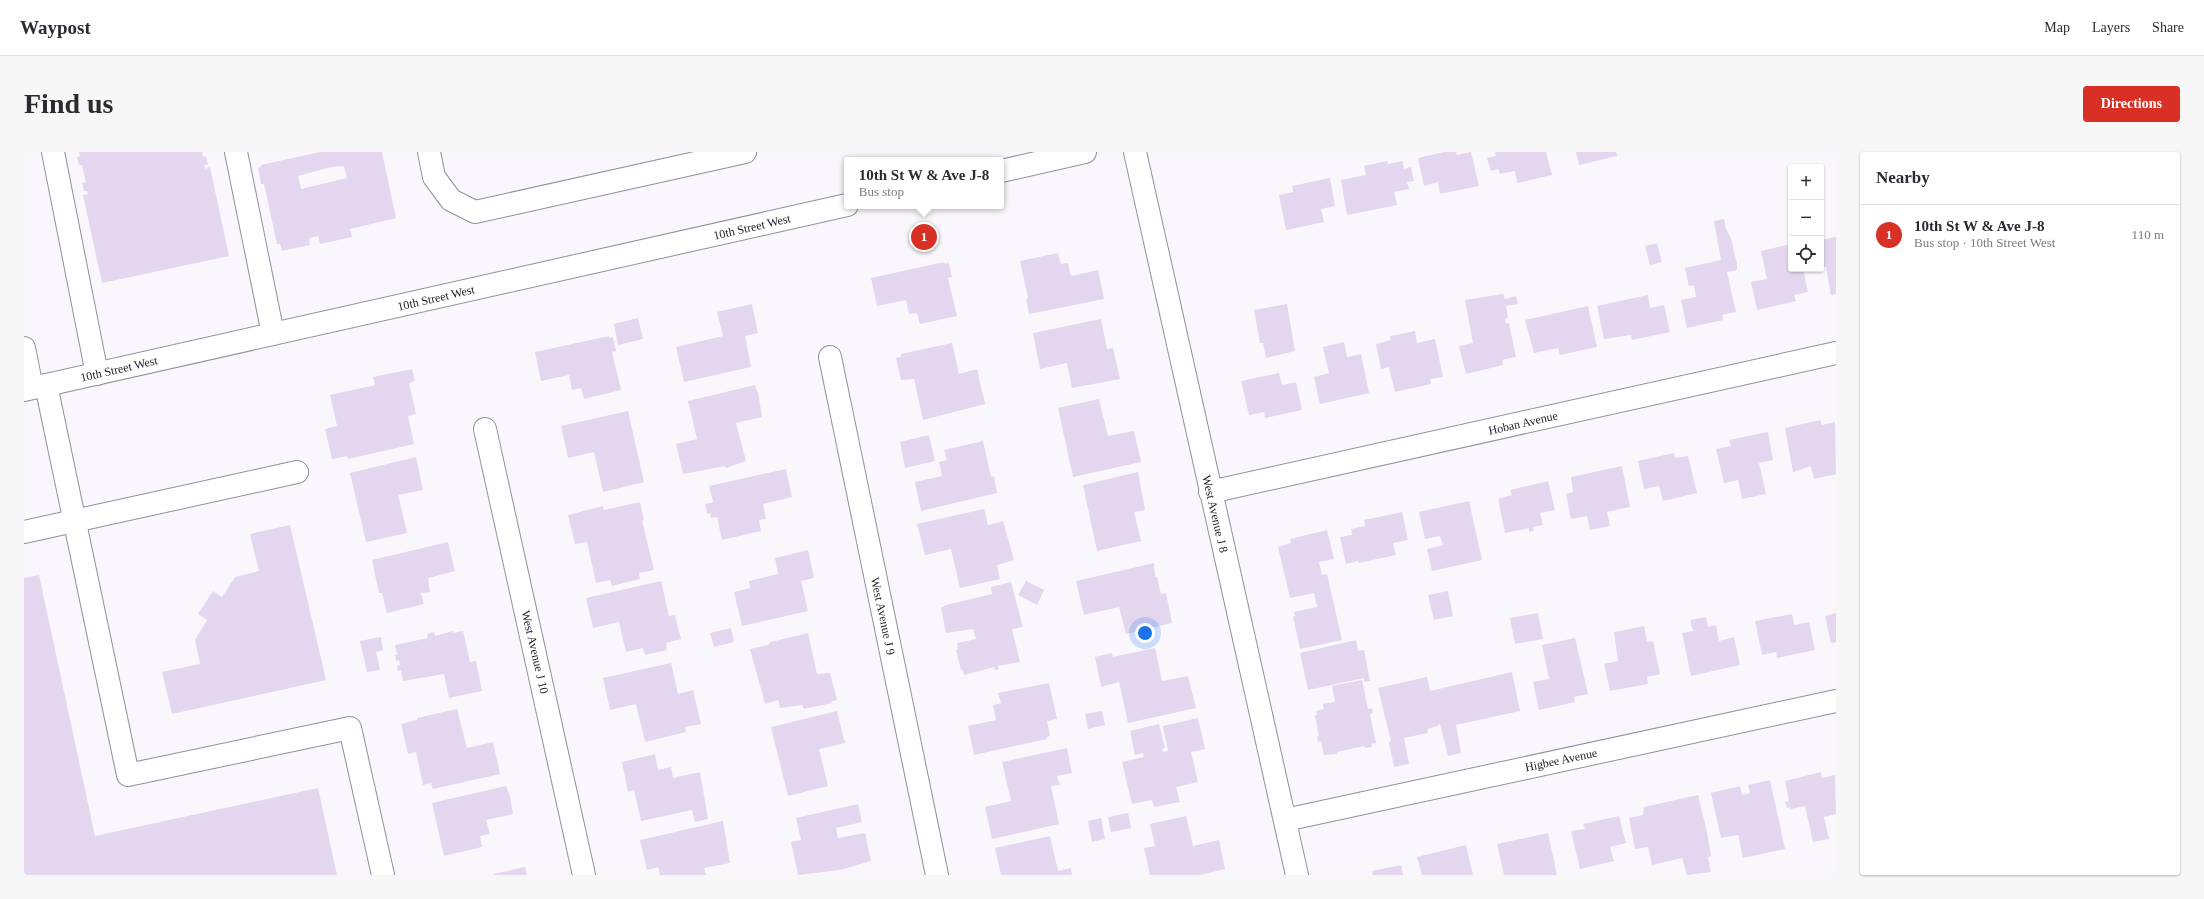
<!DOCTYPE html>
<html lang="en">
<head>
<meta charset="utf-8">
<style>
	:root { --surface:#fff; --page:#f7f7f7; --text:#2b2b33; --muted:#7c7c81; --line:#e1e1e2; --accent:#d93025 }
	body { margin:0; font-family:Georgia,serif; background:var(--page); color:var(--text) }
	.controls { position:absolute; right:12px; top:12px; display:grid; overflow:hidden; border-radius:4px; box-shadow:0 1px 3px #0004 }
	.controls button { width:36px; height:36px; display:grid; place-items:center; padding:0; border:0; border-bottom:1px solid var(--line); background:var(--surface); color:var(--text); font:20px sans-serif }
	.you { position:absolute; left:1121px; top:481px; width:14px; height:14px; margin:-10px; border:3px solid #fff; border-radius:50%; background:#1a73e8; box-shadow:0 0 0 6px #1a73e833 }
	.badge { display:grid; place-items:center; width:26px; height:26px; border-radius:50%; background:var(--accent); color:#fff; font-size:13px; font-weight:700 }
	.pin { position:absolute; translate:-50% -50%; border:2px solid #fff; box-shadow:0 1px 4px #0006 }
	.popup { position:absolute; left:820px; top:5px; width:160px; height:52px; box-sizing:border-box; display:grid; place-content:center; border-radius:4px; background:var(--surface); filter:drop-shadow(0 1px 3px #0005); font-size:13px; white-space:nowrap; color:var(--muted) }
	.popup b { font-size:15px; color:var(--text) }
	.popup::after { content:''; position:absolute; left:50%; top:100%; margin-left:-8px; border:8px solid transparent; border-top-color:var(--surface) }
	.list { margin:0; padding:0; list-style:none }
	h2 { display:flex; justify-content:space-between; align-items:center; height:52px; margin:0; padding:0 16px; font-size:17px }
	h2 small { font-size:13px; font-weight:400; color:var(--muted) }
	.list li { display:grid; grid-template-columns:26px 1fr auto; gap:12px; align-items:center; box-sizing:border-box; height:60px; padding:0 16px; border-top:1px solid var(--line) }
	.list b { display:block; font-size:15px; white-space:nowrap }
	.list p { margin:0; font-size:13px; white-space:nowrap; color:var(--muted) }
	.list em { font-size:13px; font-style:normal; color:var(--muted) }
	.icon { flex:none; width:22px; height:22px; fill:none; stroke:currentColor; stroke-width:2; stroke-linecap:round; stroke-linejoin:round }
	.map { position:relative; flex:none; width:1812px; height:723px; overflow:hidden; border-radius:4px }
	header { display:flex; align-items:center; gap:24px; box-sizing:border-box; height:56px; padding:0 20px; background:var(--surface); border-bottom:1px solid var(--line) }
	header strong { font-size:19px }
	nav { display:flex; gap:22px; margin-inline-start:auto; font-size:14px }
	.intro { display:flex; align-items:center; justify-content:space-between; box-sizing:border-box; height:96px; padding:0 24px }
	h1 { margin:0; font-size:28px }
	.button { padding:10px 18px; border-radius:4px; background:var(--accent); color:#fff; font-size:14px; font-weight:700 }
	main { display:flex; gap:24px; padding:0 24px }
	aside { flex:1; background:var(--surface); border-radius:4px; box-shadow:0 1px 3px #0004 }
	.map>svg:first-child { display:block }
</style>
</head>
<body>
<header>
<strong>Waypost</strong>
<nav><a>Map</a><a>Layers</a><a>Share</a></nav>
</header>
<div class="intro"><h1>Find us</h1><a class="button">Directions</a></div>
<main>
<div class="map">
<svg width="1812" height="723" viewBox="0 0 1812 723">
	<rect width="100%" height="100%" fill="#faf7fc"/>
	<path fill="#e3d6ee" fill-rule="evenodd" d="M55,0H178L179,5L182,4L184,13H180L181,17L186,15L205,104L78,131L59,43L64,42L63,39H60L58,31L62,30L58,13H55L53,5L56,4Z
		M296,0H358L372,66L326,77L328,85L296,92L294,84L285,86L286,93L258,99L256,92H253L240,32H237L234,16L237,15V13ZM320,14L323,26L277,37L274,24L307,15Z
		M1420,0H1432L1433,3L1447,0L1455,34L1416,42L1414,30L1400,34L1394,6Z
		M1471,0H1522L1528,23L1493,31L1491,19L1476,22L1474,17L1467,19L1463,6L1472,4Z
		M1552,0H1592L1593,4L1555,13Z
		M1363,9L1364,12L1379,9L1380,17L1387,15L1390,29L1383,30L1385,37L1370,40L1373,53L1323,63L1317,28L1342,23L1340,14Z
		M1306,26L1311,54L1297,57L1300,70L1262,78L1255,43L1269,40L1268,34Z
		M1700,67L1702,77L1707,86L1713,112V118L1703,120L1712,160L1698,163L1699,168L1663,176L1657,148L1672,145L1670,133L1665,134L1661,116L1697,108L1690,69Z
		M1812,85V142L1807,143L1802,115H1799L1797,106V88Z
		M1633,91L1638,110L1626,113L1621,94Z
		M1767,92V117H1779L1784,140L1770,143L1772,149L1733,158L1727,130L1743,127L1737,99Z
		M1034,101L1037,112L1044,111L1047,124L1074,118L1080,147L1005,162L1002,147L1004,146L996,109Z
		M920,110L921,112L925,111L928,125L924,126L933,164L896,172L893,161L885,162L882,148L853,154L847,126Z
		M1479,142L1481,147L1492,144L1494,152L1482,154L1484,166L1481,167L1482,172L1485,171L1492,205L1478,208L1479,213L1442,222L1435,194L1449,191L1441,148Z
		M1624,143L1626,156L1640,153L1646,180L1608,188L1607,183L1580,187L1573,154Z
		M728,152L734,181L721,184L727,215L660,230L652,195L699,184L693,160Z
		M1263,152L1271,199L1242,206L1239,191H1236L1230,158Z
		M1564,154L1573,195L1536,203L1534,196L1510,201L1501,168Z
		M614,166L619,187L594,193L590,172Z
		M1077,167L1083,197L1089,196L1096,227L1048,236L1043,211L1016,217L1009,181Z
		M1391,179L1393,191L1411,187L1419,225L1406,227L1407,232L1371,240L1365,215L1357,217L1352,192L1367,188L1366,184Z
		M585,184V186L589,185L592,199L588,200L597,238L560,247L557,236L548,238L545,223L517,229L511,200Z
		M1320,190L1323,205L1337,202L1345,241L1296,252L1290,225L1305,221L1299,195Z
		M928,191L935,222L953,217L961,252L899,268L890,227L877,228L872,206L877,205V202Z
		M388,217L391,229L385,231L392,262L384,264L390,292L324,307L323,304L308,307L301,277L313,274L306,243L351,233L349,225Z
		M1255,221L1258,233L1272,230L1278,258L1241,266L1240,260L1225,263L1217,229Z
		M731,233L733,240H734L738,265L712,271L722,309L702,316L701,314L659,322L652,292L673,287L664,249Z
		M1075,247L1084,284L1110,279L1117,310L1049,325L1034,256Z
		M604,259L620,330L579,340L570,300L544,306L537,274Z
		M1796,268L1798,273L1811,270L1812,322L1790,327L1787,314L1769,320L1761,276Z
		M1744,280L1749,308L1735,311L1742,342L1718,347L1714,328L1700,331L1692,297L1707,294L1705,288Z
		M905,283L911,309L881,316L876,290Z
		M959,289L967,325L970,324L973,341L897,359L891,330L918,324L915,310L923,308L920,298Z
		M1650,301L1651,306L1664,304L1673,341L1639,349L1635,334L1620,337L1614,309Z
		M392,305L399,338L374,343L383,381L342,390L326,321Z
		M1598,314L1606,355L1583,360L1586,374L1566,378L1563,364L1547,367L1542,342L1549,340L1547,325Z
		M762,317L768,345L739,352L742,367L735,368L737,379L698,388L693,365L687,366L686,361L683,362L681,352L689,350L685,334Z
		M1114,320L1121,358L1110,360L1117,389L1073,399L1059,333Z
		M1524,329L1531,358L1516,361L1519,373L1509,375L1510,379L1505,380V376L1481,381L1474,347L1488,343L1486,338Z
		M1445,349L1458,408L1408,419L1403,397L1419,393L1416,384L1401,387L1395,360Z
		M616,350L620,368L618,369L630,418L615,421L616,427L588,434L586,428L572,431L563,390L551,392L544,363L579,354L580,358Z
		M960,357L964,373L979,369L990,408L973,413L976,427L936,436L927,397L901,403L893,372Z
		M1378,360L1384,388L1369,391L1372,403L1335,411L1334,409L1322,412L1316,385L1328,383L1327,377L1341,374L1340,368Z
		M266,373L302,528L148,562L138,520L176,512L171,488L183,468L174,462L189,439L198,445L211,425L235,419L226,382Z
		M1303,378L1310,407L1295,410L1298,423L1303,422L1318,488L1276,497L1269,465L1271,464L1270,460L1293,455L1290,441L1266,446L1254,395L1267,391L1266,387Z
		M424,390L431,419L404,426L406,440L397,441L400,452L363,461L358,441H355L348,408Z
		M784,398L790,426L777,429L784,459L718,474L710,440L726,436L725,429L754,422L751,406Z
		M1130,411L1131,425H1133L1137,442L1142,441L1148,471L1102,482L1095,455L1060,463L1052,429Z
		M15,423L71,684L294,636L313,723H0V426Z
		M637,429L645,464L651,463L657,487L642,491L643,498L621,503L619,496L602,500L595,470L569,476L562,446Z
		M1002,429L1020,438L1013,453L994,443Z
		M987,430L999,475L988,477L996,510L974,514L975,517L971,518L970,515L940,523L939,518H937L932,498L934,497L933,491L952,487L949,477L922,481L917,456L922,453L968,442L967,435Z
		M1424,439L1429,464L1410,468L1404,443Z
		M1514,461L1519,487L1491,492L1486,466Z
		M1812,461V490L1807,491L1801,464Z
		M1768,462L1770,473L1785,470L1791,498L1753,506L1752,500L1738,503L1731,469Z
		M1682,465L1684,475L1692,473L1695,489L1710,485L1716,513L1667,524L1658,481L1669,479L1666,468Z
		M1620,474L1623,490L1629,489L1636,522L1623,525L1624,532L1586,539L1580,512L1594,509L1590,480Z
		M707,476L710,490L690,495L686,481Z
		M429,479V481L439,479L446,510L452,509L458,539L425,546L420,522L379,529L377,518L374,519L373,514L376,513L375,508L372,509L371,503H373L371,493L404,486L403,482L410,480L411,484Z
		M784,481L793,522L806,521L813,548L807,549L808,551L780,557L778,553L756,556L754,548L741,552L726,497L744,493L747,490Z
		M357,485L359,498L352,500L356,518L343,520L336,489Z
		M1551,486L1564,542L1550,545L1551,550L1515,558L1509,530L1525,527L1518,493Z
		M1332,488L1334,499L1340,498L1346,529L1340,530V526L1284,538L1276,501Z
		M1131,496L1138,529L1164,524L1172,556L1104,571L1095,530L1077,535L1071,505L1088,501L1089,505Z
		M647,511L654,542L669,538L677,572L661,575L662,580L621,590L612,552L586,558L579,526Z
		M1488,520L1496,559L1432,573L1437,601L1424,604L1416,572L1414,574L1403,577L1404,581L1380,586L1385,612L1370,615L1365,590L1367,589L1354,536L1403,525L1406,539Z
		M1338,528L1344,557L1348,556L1349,561L1346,562L1352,591L1347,592L1348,595L1341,596L1340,594L1313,600L1314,602L1300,603L1297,589L1294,590L1293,584H1295L1291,563H1293L1292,559L1300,557L1299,552L1311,550L1308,534Z
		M1025,531L1033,567L1023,569L1026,584L1023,585V587L950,603L944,574L972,568L969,553L977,551L974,541Z
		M433,557L443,596L469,590L476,622L409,637L407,631L399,633L392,600L384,602L377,572L393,568V566Z
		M813,559L821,591L795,597L804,634L764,644L747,575Z
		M1078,559L1081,573L1064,577L1061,562Z
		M1174,566L1181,597L1167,600L1174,630L1152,635L1156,650L1130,655L1128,648L1108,652L1098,610L1120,605L1119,601L1111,603L1106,579L1135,572L1141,596L1138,597L1139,600L1144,599L1139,574Z
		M1043,596L1048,621L1033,624L1036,633L1027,634L1035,672L968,687L961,655L987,649L978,610Z
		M631,602L634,618L647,615L649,626L676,620L684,667L671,670L668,658L617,669L610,638L604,640L598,610Z
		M1797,620L1798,626L1811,623L1812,662L1800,665L1805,687L1789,690L1781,654L1767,657L1766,655L1763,656L1761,650L1765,649L1761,629Z
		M1746,628L1761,697L1719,706L1714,683L1697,686L1687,641L1716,634L1718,643L1726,641L1724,633Z
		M482,634L486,644L489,662L462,668L466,682L456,684L458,695L420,704L408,651Z
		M1674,643L1683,680L1687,704L1684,705L1687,720L1663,723L1658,706L1628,713L1624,695L1611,697L1605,666L1619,663L1620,655Z
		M834,652L838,670L812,676L814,686L841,681L847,709L816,718L774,723L767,690L777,688L772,666Z
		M1104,661L1107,676L1087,680L1084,665Z
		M1162,664L1169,694L1195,688L1201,717L1176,723H1126L1120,696L1131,694L1126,672Z
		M1595,664L1602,691L1586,695L1590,709L1556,717L1547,679L1561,677L1559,672Z
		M1077,666L1081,687L1068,690L1064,669Z
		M699,669L706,711L680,716L682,723H636L634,715L623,718L616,688Z
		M1524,681L1533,723H1480L1473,692Z
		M1026,684L1034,719L1047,716L1048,723H977L971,696Z
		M1442,693L1449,723H1398L1393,705Z
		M1377,713L1379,723H1349L1348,719Z
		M501,715L503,723H470V722Z"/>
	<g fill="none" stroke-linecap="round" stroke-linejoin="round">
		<g stroke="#978ba1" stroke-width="24">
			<path id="minor" d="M29,0L73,222
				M212,0L249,182
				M405,0L410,25L427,48L451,60L721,0
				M1111,0L1273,723
				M0,196L8,236
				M806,205L913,723
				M22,233L104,623L326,576L359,723
				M461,277L560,723
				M1186,340L1812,201
				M0,380L273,320
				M1261,668L1812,549"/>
		</g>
		<g stroke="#978ba1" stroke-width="24">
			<path id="major" d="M977,19L1061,0
				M0,238L823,53"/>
		</g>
		<use href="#minor" stroke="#fff" stroke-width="22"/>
		<use href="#major" stroke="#fff" stroke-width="22"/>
	</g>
	<g text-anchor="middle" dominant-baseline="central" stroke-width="3" stroke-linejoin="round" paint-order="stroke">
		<g font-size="12" fill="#211c25" stroke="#fff">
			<text transform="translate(728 75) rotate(-13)">10th Street West</text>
			<text transform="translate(412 146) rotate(-13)">10th Street West</text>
			<text transform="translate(95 217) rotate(-13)">10th Street West</text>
			<text transform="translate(1499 271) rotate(-13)">Hoban Avenue</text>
			<text transform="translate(1191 362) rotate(77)">West Avenue J 8</text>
			<text transform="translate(859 464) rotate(78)">West Avenue J 9</text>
			<text transform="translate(511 500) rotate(77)">West Avenue J 10</text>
			<text transform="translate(1537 608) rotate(-12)">Higbee Avenue</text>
		</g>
	</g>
</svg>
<div class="controls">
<button>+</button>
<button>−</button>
<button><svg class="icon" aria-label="locate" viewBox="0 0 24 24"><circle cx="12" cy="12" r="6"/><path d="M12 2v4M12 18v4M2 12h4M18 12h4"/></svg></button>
</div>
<div class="you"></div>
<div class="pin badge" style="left:900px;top:85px">1</div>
<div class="popup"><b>10th St W &amp; Ave J-8</b>Bus stop</div>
</div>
<aside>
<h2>Nearby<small></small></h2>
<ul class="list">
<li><span class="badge">1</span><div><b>10th St W &amp; Ave J-8</b><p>Bus stop · 10th Street West</p></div><em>110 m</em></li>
</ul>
</aside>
</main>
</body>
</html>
